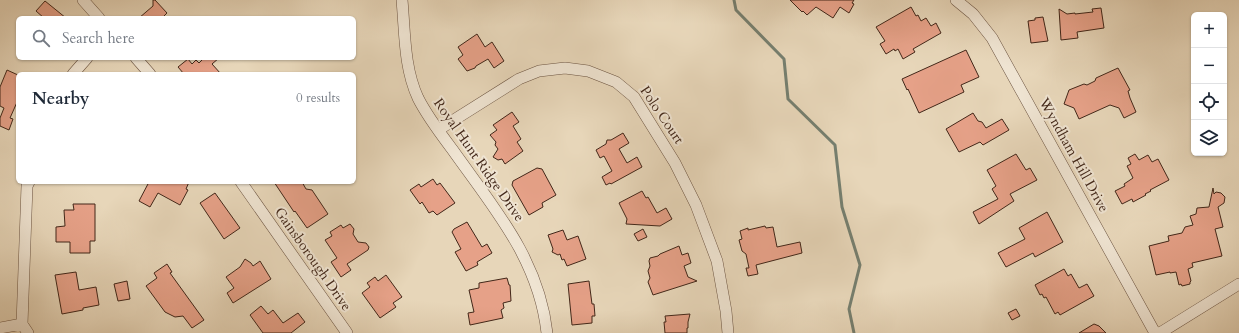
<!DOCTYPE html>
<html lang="en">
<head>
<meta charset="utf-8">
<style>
	:root { --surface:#fff; --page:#f6f6f7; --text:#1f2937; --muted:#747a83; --line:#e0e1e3 }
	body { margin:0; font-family:Cardo,serif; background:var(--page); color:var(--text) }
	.controls { position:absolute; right:12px; top:12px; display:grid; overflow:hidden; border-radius:6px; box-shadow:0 1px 3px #0004 }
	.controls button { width:36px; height:36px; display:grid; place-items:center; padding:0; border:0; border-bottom:1px solid var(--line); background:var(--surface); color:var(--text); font:20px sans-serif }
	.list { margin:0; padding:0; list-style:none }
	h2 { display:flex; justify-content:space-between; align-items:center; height:52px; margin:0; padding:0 16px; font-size:17px }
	h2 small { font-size:13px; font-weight:400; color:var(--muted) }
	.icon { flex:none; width:22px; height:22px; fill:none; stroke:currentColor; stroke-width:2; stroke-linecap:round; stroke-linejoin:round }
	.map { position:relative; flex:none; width:1239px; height:333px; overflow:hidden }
	.search { position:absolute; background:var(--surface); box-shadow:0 1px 3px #0004; left:16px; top:16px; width:340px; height:44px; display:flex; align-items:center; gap:10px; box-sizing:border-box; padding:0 14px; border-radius:6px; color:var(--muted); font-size:15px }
	.panel { position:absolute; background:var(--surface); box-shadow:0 1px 3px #0004; left:16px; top:72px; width:340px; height:112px; border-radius:6px }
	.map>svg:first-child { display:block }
</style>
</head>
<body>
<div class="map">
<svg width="1239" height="333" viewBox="0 0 1239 333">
	<rect width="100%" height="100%" fill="#e7d6b9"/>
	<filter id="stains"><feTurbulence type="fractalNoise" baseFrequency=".005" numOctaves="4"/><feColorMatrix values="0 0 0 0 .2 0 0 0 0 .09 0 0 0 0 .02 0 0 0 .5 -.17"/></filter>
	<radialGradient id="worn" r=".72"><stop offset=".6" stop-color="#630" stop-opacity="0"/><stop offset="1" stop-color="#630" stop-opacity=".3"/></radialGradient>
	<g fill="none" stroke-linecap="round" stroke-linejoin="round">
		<path stroke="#767f6f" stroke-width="3" d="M734,0L736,10L784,59L788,99L835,145L842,207L860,265L849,309L854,333"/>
	</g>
	<path fill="#e6a188" stroke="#422719" d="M153,0H155L167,13L162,18H139L153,6Z
		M790,0H854L852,3L854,4L849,13L840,7L833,18L816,7L807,15L803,11L802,12Z
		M45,1L66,18H44L36,11Z
		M911,7L916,16L918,15L921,21L926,18L931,26L936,23L941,33L913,49L915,52L903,59L898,49L895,51L894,49L886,54L880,44L885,41L876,27Z
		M1101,8L1104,28L1077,32L1078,38L1061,40L1059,9L1067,14L1075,13V14L1093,12L1092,9Z
		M1043,17L1048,41L1031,43L1028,21L1035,20V18Z
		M477,34L485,47L492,42L504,61L494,68L488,59L476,66L475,68L467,71L458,59L463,55L458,47Z
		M966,50L979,77L961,85L964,92L919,113L908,89L907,90L902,79Z
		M204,58H219L212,64L221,74H184L178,67L188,59L192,64L196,60L199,63Z
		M1118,68L1130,90L1128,91L1130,98L1136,112L1124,118L1119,108L1110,105L1079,119L1074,108L1064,104L1069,90L1084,84L1087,85L1095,81L1096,78Z
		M7,70L18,75V100L10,118L13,119L9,130L0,126V118L4,108L0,106V87Z
		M512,112L519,122L513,126L521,139L517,142L523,151L505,164L502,159L498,160L493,157L498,149L495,145L496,142L490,135L497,130L493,125Z
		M973,113L978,121L982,122L986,128L1002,119L1009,130L983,145L980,142L959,152L946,129Z
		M623,133L629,143L619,149L627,163L637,157L642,167L611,184L610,183L606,185L602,177L612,171L604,156L600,158L596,150L606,144L607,140H611Z
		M1016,154L1026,170L1030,168L1037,180L1010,194L1014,201L979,224L973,212L998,199L992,189L996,186L987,170Z
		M1135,154L1139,160L1148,155L1152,162L1158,159L1169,180L1150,190L1151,191L1145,194L1146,195L1133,202L1132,199L1122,204L1115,191L1125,186L1124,184L1133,178L1127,166L1131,164L1128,158Z
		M537,168L542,169L556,195L542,203L543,207L529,215L512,185L513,181Z
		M433,179L437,185L440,183L455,203L437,215L433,211L429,213L422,202L420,204L410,190L419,184L421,187Z
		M149,182H189L186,189L188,190L180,205L158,193L150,207L139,201Z
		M274,182H302L306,189L312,190L328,214L307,228L295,211L294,212Z
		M1213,188L1214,194L1216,192L1221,193L1225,197L1224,203L1218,207L1223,227L1215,229L1222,256L1192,263L1193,267L1188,269L1191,281L1190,282V284L1182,286L1181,284L1179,285L1176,272L1170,273V272L1156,275L1149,246L1169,241L1168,236L1182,233L1185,227L1193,225L1190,216L1196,214L1197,208L1209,207Z
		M642,191L646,198L648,197L657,213L666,208L672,219L660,226L626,224L627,219L619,203Z
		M215,193L240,228L224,239L200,203Z
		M73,204H95V241H90V253H70V242H56V227L65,226L64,210H74Z
		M1047,212L1063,242L1035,257L1033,253L1006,267L998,253L1025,239L1019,228Z
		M467,222L482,247L487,244L492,253L477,262L478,265L466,271L455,252L461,249L452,232L454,229Z
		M350,224L354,229L353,234L358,242L366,243L369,247L368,250L347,264L351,270L341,277L331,262L337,258L325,240L332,236L330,232L341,225L343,228Z
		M765,226L766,228L773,227L777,247L800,242L802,253L756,265L758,274L748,276L746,268H749L746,254L742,251L739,240L742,239L740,231L748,228V230Z
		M643,229L647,237L638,241L634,234Z
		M563,230L567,240L578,236L586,259L567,266L564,259L562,260L560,254L558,255L552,252L553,249L548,235Z
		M679,246L682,255L688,253L691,263L684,266L688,277L697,281L653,295L648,282L650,278L648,271L650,266L649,261L650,258L658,256L660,254Z
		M245,259L251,263L253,266L260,261L271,279L233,303L227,293L234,288L226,277L240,267Z
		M167,264L172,272L170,273L204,320L192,328L183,316L175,317L165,312L146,286L157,278L154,273Z
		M1064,269L1068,276L1071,274L1079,288L1087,284L1094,296L1060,315L1058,312L1055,314L1046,297L1044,298L1042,294L1040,295L1035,285Z
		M76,272L79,290L96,287L99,305L83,308V310L62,314L55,275Z
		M386,275L402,297L393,303L396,307L380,318L362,293L370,287L367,283L375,277L378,281Z
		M507,278L509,285H510L511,301L503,303L504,308L501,310L503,318L470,325L468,313L474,312L469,290L479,288V283Z
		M127,281L130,299L118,301L114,284Z
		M589,281L592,304H594L595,316H592V323L572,325L568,284Z
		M261,306L268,314L273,310L283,323L298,313L305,322L291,333H263L250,315Z
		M1016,309L1020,316L1012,320L1008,313Z
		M690,314L688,322V328H687V333H665L664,322H666L665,316Z
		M1094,324L1099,326L1106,333H1079Z"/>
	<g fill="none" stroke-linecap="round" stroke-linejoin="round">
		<g stroke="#6b5341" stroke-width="12">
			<path id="minor" d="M83,0L99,18
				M402,0C405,33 404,68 418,98C427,116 440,133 452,149C493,207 539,259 547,333
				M956,0L973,14L992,38L1155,333
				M136,58L150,74
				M73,74L87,58
				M438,130L519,79L539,71L565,68L588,71L616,82L634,97L675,163L696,205L717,261L726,311L728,333
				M241,182L347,333
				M0,328L22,324
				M28,333L22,324L27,186L29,182
				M1160,333L1239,284"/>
		</g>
		<use href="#minor" stroke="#efe4d2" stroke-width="11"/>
	</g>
	<g text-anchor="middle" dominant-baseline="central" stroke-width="4" stroke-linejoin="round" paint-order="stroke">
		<g font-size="14" fill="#422719" stroke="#efe4d2">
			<text transform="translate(662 115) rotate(56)">Polo Court</text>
			<text transform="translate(1074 155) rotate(61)">Wyndham Hill Drive</text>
			<text transform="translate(479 160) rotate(55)">Royal Hunt Ridge Drive</text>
			<text transform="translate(313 259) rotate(55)">Gainsborough Drive</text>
		</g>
	</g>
	<rect width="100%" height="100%" filter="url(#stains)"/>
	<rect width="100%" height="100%" fill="url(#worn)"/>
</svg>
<div class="controls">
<button>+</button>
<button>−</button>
<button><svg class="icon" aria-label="locate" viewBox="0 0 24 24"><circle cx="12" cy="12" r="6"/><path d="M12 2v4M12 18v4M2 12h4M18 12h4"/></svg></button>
<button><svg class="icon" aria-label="layers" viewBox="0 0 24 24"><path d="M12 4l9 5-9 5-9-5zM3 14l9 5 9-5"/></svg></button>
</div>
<div class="search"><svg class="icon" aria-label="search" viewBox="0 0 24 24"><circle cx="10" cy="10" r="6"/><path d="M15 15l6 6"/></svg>Search here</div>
<section class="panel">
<h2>Nearby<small>0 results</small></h2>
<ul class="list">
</ul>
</section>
</div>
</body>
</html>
